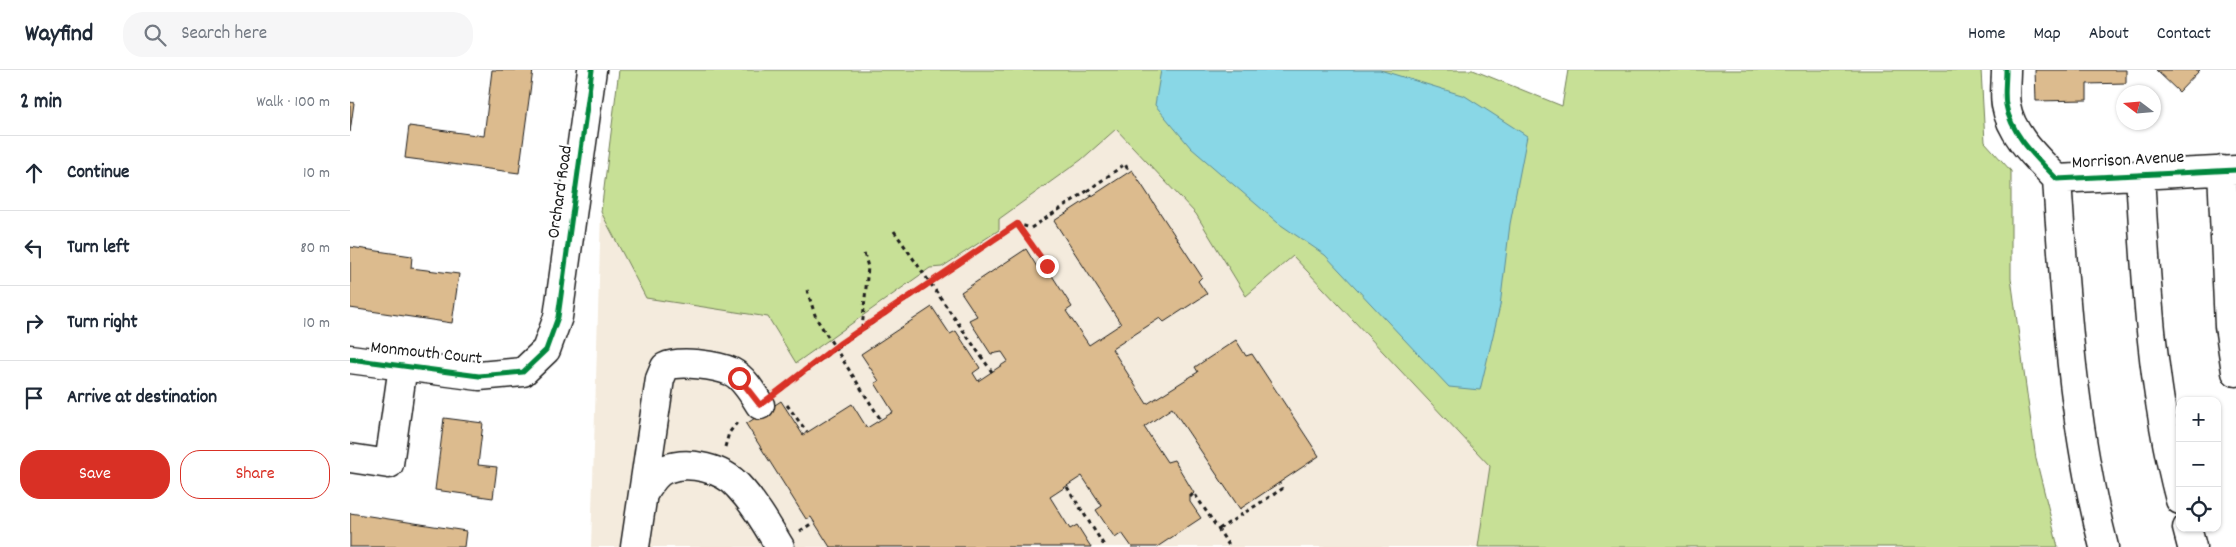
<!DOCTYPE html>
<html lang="en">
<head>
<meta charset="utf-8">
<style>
	:root { --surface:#fff; --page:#f6f6f7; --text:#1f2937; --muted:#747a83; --line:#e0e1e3; --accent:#d93025 }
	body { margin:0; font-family:Dekko,sans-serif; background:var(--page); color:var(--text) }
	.controls { position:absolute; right:15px; bottom:15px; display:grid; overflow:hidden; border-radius:10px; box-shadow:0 1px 4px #0004 }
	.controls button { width:45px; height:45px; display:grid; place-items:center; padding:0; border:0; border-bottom:1px solid var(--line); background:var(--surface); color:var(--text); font:25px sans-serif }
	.compass { position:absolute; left:1766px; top:15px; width:45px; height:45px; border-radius:50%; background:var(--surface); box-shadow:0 1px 4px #0004; rotate:286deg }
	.stop { position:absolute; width:15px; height:15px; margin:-11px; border:4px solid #d93025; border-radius:50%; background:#fff }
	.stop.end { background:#d93025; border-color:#fff; box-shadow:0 1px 5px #0008 }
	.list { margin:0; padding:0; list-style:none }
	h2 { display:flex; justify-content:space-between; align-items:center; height:65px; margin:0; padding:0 20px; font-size:21px }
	h2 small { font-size:16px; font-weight:400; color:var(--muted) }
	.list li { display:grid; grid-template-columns:32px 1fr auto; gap:15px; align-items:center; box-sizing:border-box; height:75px; padding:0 20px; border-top:1px solid var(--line) }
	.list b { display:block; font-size:19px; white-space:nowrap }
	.list em { font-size:16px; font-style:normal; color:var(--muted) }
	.actions { display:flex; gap:10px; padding:15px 20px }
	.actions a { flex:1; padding:11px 0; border:1px solid var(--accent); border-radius:20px; text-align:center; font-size:18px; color:var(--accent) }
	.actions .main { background:var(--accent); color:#fff }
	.icon { flex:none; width:28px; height:28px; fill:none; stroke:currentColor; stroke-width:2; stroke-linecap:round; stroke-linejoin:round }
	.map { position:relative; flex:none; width:1886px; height:477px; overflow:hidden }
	header { display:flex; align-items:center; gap:30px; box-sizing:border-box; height:70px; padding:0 25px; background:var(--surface); border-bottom:1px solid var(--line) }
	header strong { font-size:24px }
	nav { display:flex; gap:28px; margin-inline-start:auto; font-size:18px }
	.search { width:350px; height:45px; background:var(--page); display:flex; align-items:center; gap:12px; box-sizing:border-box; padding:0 18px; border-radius:20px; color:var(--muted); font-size:19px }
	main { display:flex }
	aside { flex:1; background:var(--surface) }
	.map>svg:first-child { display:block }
</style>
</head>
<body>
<header>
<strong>Wayfind</strong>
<div class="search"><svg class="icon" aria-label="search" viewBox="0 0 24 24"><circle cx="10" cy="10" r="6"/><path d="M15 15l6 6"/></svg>Search here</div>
<nav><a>Home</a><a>Map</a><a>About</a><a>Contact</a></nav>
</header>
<main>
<aside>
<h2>2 min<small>Walk · 100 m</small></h2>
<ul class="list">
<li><svg class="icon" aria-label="ahead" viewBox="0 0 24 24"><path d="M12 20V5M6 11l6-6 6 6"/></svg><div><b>Continue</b></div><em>10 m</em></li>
<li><svg class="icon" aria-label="left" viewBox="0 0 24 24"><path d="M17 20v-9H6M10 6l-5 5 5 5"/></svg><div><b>Turn left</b></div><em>80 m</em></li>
<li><svg class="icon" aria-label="right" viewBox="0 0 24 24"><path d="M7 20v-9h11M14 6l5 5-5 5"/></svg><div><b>Turn right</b></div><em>10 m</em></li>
<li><svg class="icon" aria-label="arrive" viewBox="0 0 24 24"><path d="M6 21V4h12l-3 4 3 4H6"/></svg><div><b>Arrive at destination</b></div></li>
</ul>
<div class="actions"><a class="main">Save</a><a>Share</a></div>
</aside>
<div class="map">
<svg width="1886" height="477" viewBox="0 0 1886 477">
	<rect width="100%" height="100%" fill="#fff"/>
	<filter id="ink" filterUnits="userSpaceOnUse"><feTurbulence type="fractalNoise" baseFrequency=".02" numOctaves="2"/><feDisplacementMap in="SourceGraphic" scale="10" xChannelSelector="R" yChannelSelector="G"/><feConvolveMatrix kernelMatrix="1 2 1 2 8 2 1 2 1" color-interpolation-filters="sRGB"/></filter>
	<g filter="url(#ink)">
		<path fill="#f4ebdd" d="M269,0H1123L1141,396L1128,477H241L251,142Z"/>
		<path fill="#c7e096" stroke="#727e59" d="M269,0H1123L1212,36L1218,0H1631L1635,72L1661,101V208L1686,389L1708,477H1128L1140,396L943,186L896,226L846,144L766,59L731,90L649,149V160L592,197L580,198L446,293L418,247L296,228L251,142Z"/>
		<path fill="#89d7e6" stroke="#5d8c95" d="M811,0H1030L1115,26L1177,66L1160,154L1150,236L1130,320L1099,317L975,185L928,153L841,78L805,35Z"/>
		<path fill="#dcbb8e" stroke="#1c1c1c" d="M142,0H183L169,103L55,88L59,56L134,66Z
			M1685,0H1776V13L1737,14V30L1686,31Z
			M1806,0H1850L1829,22Z
			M0,32L4,33L0,62Z
			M782,100L852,207L848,211L857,224L814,252L810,248L762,279L797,334L848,302L845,297L886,270L896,286L902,284L969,386L890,439L822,338L794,357L817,392L824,390L844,423L840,427V432L851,448L807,477H782L772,463L765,468L746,440L752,436L732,406L700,427L720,459L727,455L741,477H480L461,447L456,449L396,354L431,331L453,365L502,334L517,358L543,342L525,313L529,311L511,284L582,237L600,264L606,261L630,298L623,303L628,311L658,291L652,282L641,284L619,250L627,246L611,222L676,179L692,205L701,204L722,237L716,241L739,275L771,254L704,151Z
			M0,177L62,186L61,198L109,204L102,253L0,238Z
			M94,348L133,353L128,395L147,397L143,428L85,420Z
			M0,443L116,461L114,477H0Z"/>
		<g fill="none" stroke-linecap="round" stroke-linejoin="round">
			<g stroke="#1c1c1c" stroke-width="31">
				<path id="minor" d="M1656,0C1656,11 1654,24 1656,35C1661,65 1687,88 1707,109L1886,100
					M1872,100L1879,256L1886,302
					M1790,104C1796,213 1802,324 1830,430
					M1707,109C1715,232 1723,357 1754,477
					M0,289L129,306L173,302L196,280L208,247L242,0
					M0,388L39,394L53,296
					M293,424C299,415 305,403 316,399C339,390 373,399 388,416C405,434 418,457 430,477
					M1837,458L1842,477
					M285,477L310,309L315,297C329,290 367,295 382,302C394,308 403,324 410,335"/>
			</g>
			<path stroke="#1c1c1c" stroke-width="3" stroke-dasharray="4 4" stroke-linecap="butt" d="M737,121L775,94L779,102
				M667,154L697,196L690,201
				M544,161L642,302
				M457,220L466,248L531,350
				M512,259L518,197L513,180
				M430,320L489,275L667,154L681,158L737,121L742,126
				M437,335L457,362
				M375,377L379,363L389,350
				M717,417L755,477
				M840,427L844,423L880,477
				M869,459L932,419L929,413
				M450,461L464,452"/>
			<use href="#minor" stroke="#fff" stroke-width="28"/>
			<g stroke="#fff" stroke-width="8">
				<path id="cycleway" d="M1656,0C1656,11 1654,24 1656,35C1661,65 1687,88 1707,109L1886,100
					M0,289L129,306L173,302L196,280L208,247L242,0"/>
			</g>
			<use href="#cycleway" stroke="#00873e" stroke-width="5"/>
		</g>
	</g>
	<g fill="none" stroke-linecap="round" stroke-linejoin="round" filter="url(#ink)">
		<path stroke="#d93025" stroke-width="6" d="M389,308L410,335L489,274L667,154L697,196"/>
	</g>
	<g text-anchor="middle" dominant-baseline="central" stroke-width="4.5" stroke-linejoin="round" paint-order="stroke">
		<g font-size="18" fill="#1c1c1c" stroke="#fff">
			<text transform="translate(1778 91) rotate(-3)">Morrison Avenue</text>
			<text transform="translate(211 122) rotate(-82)">Orchard Road</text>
			<text transform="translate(76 284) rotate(6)">Monmouth Court</text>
		</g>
	</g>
</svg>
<div class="controls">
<button>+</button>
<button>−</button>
<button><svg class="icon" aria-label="locate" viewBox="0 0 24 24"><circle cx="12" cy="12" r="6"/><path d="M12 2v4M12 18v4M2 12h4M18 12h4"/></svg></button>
</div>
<svg class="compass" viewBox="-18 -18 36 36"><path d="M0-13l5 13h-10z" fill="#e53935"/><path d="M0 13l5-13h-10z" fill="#747a83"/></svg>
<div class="stop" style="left:389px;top:308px"></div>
<div class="stop end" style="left:697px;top:196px"></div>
</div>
</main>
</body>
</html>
